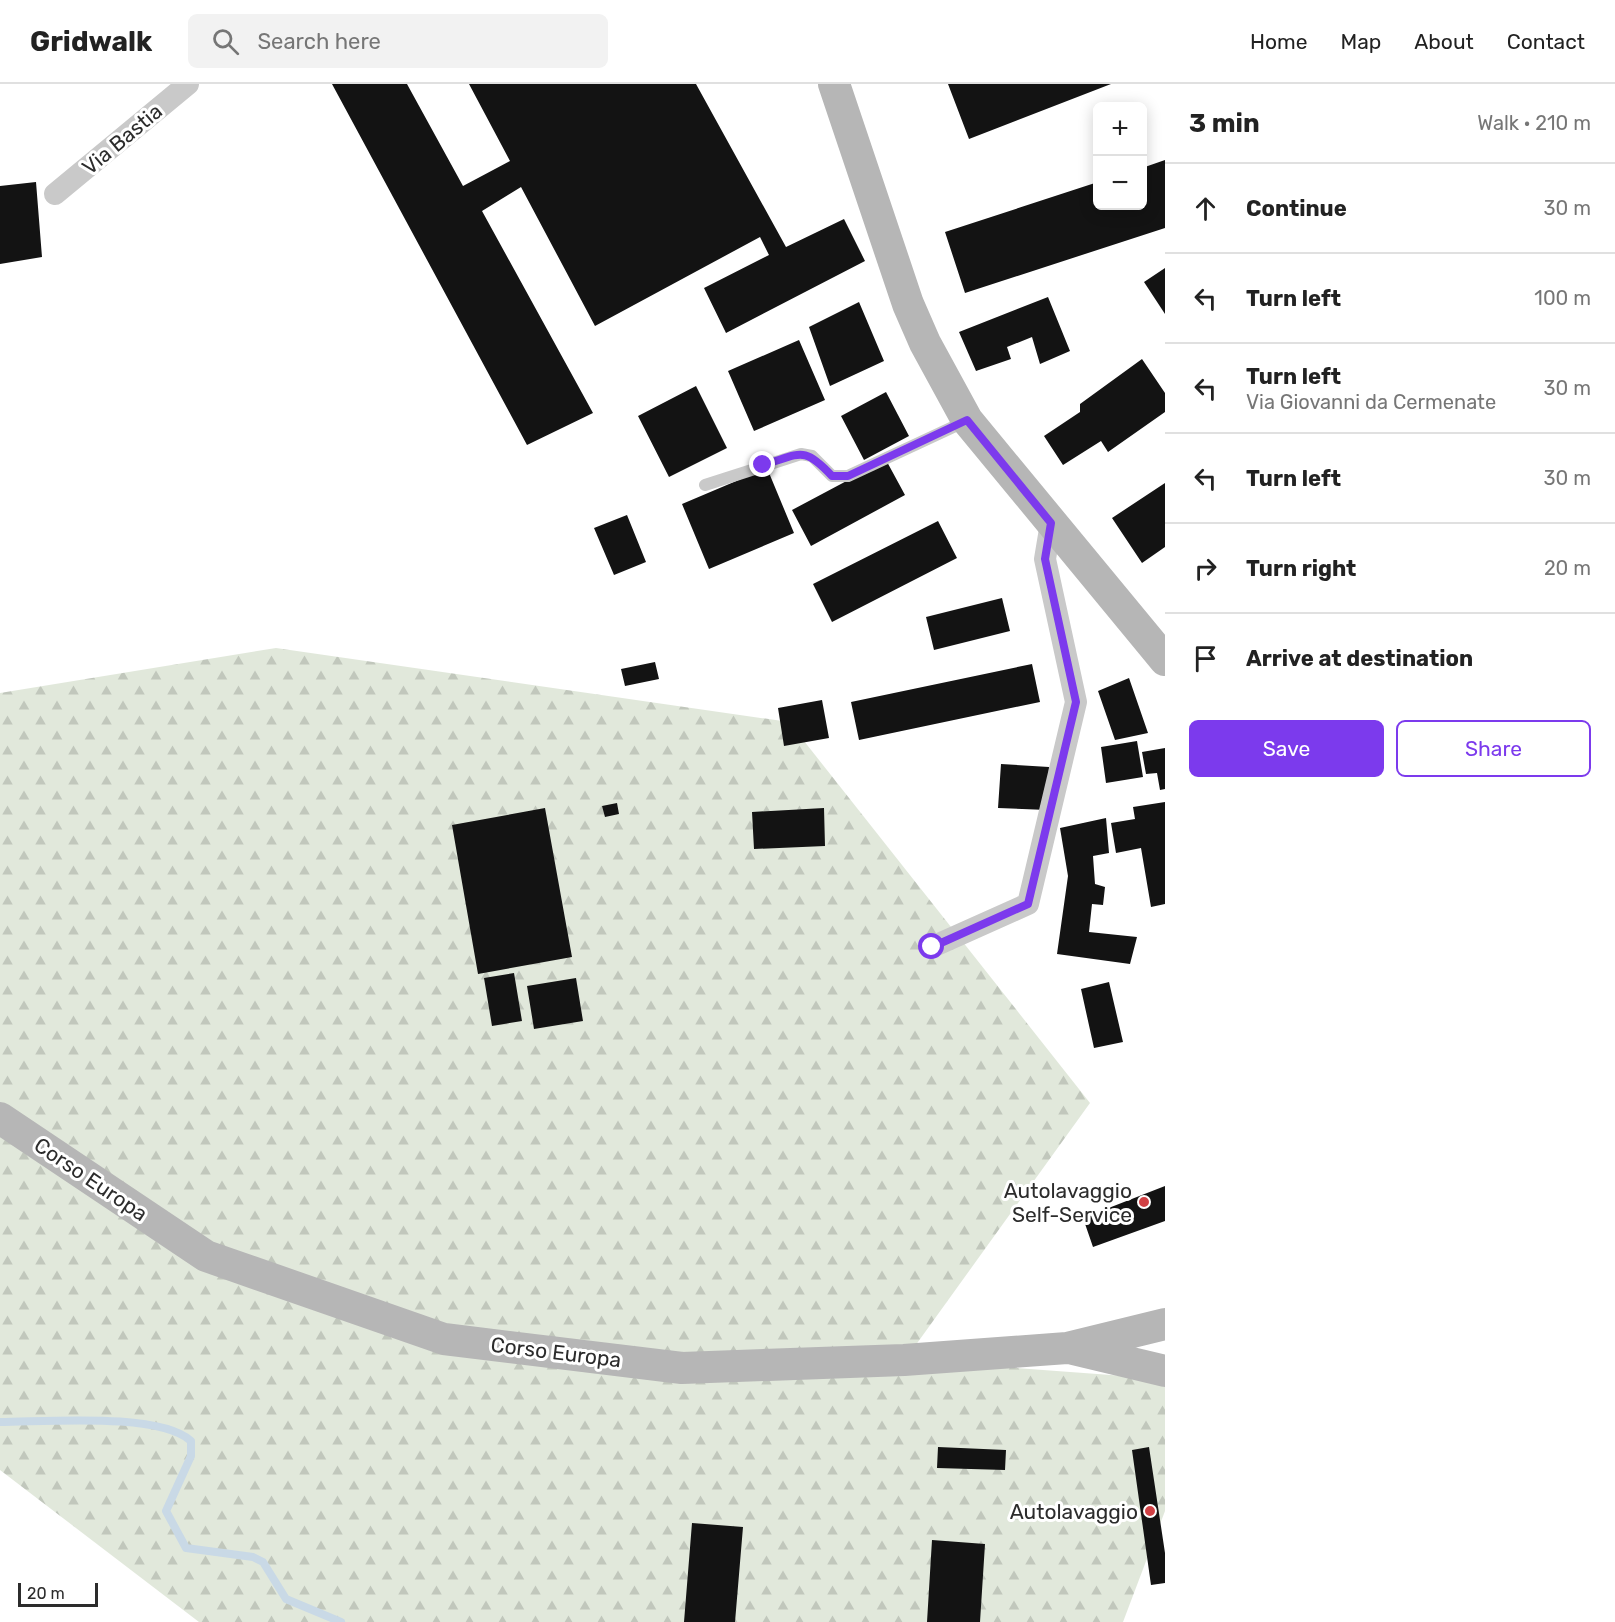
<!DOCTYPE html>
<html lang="en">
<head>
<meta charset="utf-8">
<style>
	:root { --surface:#fff; --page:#f2f2f2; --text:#222; --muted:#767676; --line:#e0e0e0; --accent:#7c3aed }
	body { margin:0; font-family:Rubik,sans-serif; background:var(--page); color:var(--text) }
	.controls { position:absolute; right:18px; top:18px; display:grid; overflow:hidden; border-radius:9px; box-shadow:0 3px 15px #0003 }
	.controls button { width:54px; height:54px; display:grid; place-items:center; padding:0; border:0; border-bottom:2px solid var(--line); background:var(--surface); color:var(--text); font:30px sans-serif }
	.scale { position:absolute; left:18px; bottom:15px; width:80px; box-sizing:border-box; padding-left:6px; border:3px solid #2c2c2c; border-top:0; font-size:16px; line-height:21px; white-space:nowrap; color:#2c2c2c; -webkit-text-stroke:4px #fff; paint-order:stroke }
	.stop { position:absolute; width:18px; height:18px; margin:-14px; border:4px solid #7c3aed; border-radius:50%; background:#fff }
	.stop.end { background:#7c3aed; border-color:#fff; box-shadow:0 2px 6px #0008 }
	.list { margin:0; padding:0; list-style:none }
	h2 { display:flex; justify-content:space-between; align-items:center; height:78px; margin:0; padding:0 24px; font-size:26px }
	h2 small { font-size:20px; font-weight:400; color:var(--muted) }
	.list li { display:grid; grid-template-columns:39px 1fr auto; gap:18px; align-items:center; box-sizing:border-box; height:90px; padding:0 24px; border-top:2px solid var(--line) }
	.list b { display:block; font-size:22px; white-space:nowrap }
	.list p { margin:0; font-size:20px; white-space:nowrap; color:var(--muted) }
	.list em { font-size:20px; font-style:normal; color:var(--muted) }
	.actions { display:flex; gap:12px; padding:18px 24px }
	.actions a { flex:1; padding:14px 0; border:2px solid var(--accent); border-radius:9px; text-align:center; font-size:21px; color:var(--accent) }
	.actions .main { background:var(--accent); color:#fff }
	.icon { flex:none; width:33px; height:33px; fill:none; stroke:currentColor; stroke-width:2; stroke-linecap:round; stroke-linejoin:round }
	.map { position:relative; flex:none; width:1165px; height:1538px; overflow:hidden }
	header { display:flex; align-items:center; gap:36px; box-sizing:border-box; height:84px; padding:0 30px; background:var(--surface); border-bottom:2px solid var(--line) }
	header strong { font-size:28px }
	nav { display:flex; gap:33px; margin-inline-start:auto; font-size:21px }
	.search { width:420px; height:54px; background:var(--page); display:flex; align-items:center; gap:15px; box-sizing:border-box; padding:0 21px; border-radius:9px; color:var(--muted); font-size:22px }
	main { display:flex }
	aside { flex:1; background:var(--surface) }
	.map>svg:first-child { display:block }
</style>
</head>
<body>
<header>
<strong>Gridwalk</strong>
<div class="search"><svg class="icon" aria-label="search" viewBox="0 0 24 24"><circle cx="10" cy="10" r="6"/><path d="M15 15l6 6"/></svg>Search here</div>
<nav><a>Home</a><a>Map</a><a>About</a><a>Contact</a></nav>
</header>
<main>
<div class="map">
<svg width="1165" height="1538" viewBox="0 0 1165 1538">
	<defs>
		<pattern id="forest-firs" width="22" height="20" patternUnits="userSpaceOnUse" patternTransform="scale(1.5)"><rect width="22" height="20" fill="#e1e8db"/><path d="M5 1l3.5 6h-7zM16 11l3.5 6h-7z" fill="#c1c7bc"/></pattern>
	</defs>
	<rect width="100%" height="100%" fill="#fff"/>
	<path fill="url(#forest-firs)" d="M276,564L789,638L1090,1019L905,1276L1165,1295V1427L1123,1538H199L0,1386V609Z"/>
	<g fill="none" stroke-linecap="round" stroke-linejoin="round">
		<path stroke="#c9d9e6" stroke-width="8" d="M0,1338C45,1338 159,1328 191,1357V1372L166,1427L186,1464L253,1473L263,1478L286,1515L341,1538"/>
	</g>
	<path fill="#131313" d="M332,0H407L463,102L510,77L469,0H696L786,163L844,135L865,177L726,249L704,204L769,171L760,153L595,242L521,103L482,127L593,329L527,361Z
		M948,0H1111L969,55Z
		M1165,76V144L965,209L945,148L1098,98V122H1142V84Z
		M36,98L42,173L0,180V102Z
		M1165,184V230L1144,198Z
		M1048,213L1070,267L1040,280L1032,253L1007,263L1011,275L976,287L959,248Z
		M859,218L884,277L830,302L809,243Z
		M799,256L825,316L754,347L728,287Z
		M1142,275L1165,309V328L1108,368L1101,357L1063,381L1044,352L1080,328V320Z
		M696,302L727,364L669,393L638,332Z
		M886,308L909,352L864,376L841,332Z
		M886,376L905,411L811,462L792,426Z
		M767,384L794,449L709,485L682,420Z
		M1165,399V463L1142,479L1112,434Z
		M627,431L646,478L614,491L594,444Z
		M938,437L957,474L832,538L813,500Z
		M1002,514L1010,547L934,566L926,533Z
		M655,578L659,595L625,602L621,585Z
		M1032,580L1040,618L859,656L851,618Z
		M1129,594L1148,649L1115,656L1098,607Z
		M822,616L829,654L784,662L778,624Z
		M1137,657L1143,693L1106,699L1101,663Z
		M1165,664V705L1160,706L1157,689L1146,690L1142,668Z
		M1001,680L1049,683L1047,726L998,724Z
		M1165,718V820L1151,823L1141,764L1116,769L1111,739L1135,735L1133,723Z
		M617,719L619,730L605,733L602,722Z
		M545,724L572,873L478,890L452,741Z
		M824,724L825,762L754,765L752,728Z
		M1106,734L1109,769L1093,772L1095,800L1105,803L1103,821L1092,820L1089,848L1137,853L1130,880L1057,870L1068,792L1060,744Z
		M514,889L522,937L492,942L484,894Z
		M576,894L583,937L534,945L527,902Z
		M1109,898L1123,958L1094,964L1081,905Z
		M1165,1102V1137L1093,1163L1083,1134Z
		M938,1363L1006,1366L1005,1386L937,1384Z
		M1149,1363L1165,1469V1499L1151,1501L1132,1366Z
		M692,1439L743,1443L735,1538H684Z
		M932,1456L985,1460L980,1538H927Z"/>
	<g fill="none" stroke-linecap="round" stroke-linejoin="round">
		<path stroke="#c9c9c9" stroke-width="12" d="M705,401L801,370L812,372L832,392H848L966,337"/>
		<path stroke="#c9c9c9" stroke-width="22" d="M55,110L188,0
			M932,863L1028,820L1076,618L1045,475L1051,439"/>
		<path stroke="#b6b6b6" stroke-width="32" d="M834,0L908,220L925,259L967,336L1165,576
			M0,1034L206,1172L444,1255L682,1284L904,1276L1067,1264L1165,1240
			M1073,1265L1165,1287"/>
	</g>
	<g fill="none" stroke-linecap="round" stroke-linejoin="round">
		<path stroke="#7c3aed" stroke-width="8" d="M763,381C801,370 803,361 832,392H848L967,336L1051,439L1045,475L1076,618L1028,820L932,863"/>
	</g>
	<g fill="#d14044" stroke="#fff" stroke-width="2">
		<circle cx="1144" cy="1118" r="6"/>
		<circle cx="1150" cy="1427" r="6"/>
	</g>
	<g text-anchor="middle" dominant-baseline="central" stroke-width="6" stroke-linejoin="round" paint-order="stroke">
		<g font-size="21" fill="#2c2c2c" stroke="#fff">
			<text transform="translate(122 55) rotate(-40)">Via Bastia</text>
			<text transform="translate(91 1095) rotate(34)">Corso Europa</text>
			<text transform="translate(556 1268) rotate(7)">Corso Europa</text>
		</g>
		<g font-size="21" fill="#2c2c2c" stroke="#fff" text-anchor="end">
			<text x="1132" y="1106">Autolavaggio<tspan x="1132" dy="24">Self-Service</tspan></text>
			<text x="1138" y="1427">Autolavaggio</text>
		</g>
	</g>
</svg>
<div class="controls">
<button>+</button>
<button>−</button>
</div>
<div class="scale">20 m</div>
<div class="stop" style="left:932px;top:863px"></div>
<div class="stop end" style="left:763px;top:381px"></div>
</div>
<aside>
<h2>3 min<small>Walk · 210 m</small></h2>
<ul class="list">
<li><svg class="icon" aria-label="ahead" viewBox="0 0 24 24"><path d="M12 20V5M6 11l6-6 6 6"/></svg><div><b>Continue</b></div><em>30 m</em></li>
<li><svg class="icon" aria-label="left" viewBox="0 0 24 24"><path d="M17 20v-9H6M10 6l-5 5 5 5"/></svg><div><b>Turn left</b></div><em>100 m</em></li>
<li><svg class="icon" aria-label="left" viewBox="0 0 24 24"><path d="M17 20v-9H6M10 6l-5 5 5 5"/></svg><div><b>Turn left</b><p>Via Giovanni da Cermenate</p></div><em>30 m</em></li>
<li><svg class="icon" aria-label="left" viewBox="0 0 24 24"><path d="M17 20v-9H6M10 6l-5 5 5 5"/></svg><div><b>Turn left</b></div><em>30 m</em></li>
<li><svg class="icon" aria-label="right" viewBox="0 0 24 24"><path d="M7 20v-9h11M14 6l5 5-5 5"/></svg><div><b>Turn right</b></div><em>20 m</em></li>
<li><svg class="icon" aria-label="arrive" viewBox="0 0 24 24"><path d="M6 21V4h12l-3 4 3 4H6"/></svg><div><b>Arrive at destination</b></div></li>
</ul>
<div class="actions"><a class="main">Save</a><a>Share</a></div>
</aside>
</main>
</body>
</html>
